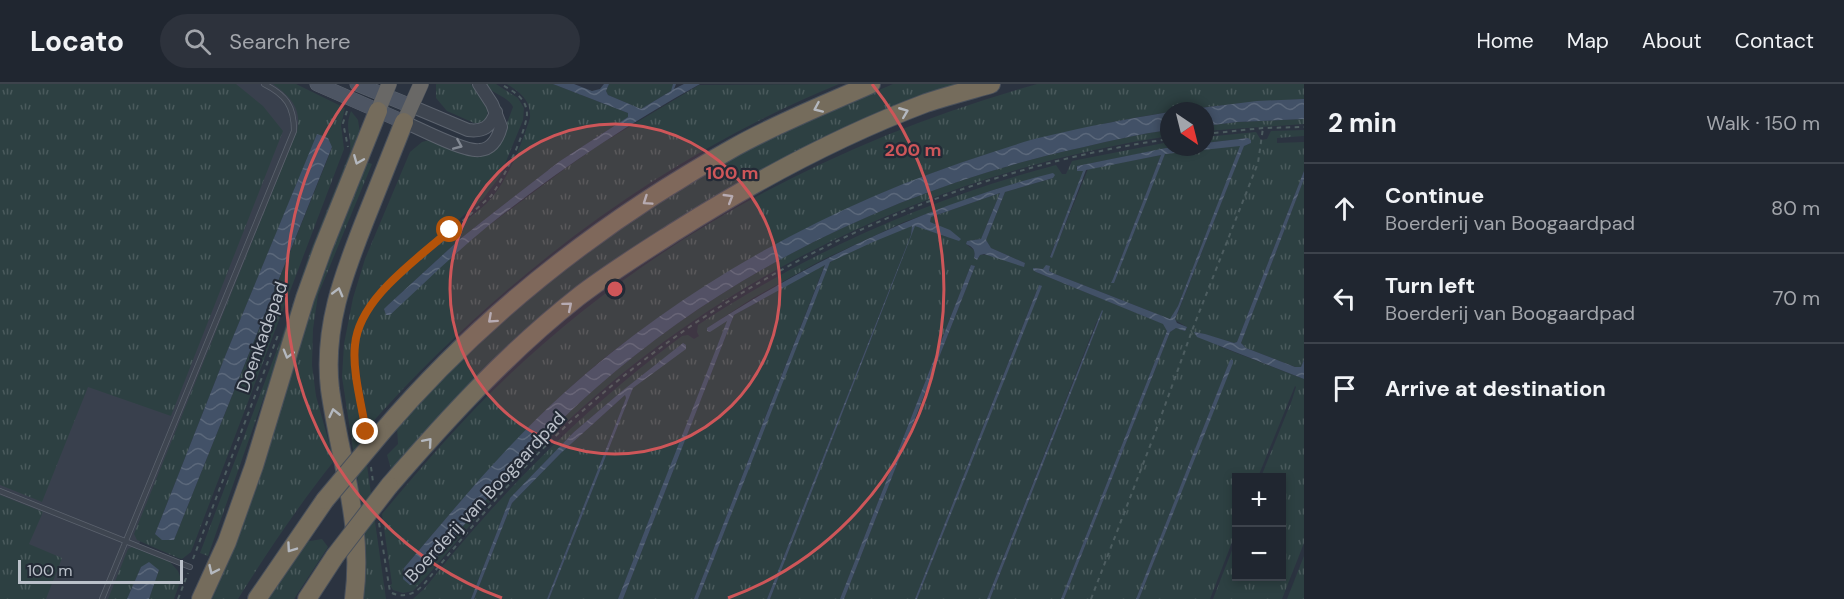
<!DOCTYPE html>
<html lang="en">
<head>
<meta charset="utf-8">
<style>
	:root { --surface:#202630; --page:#2d323c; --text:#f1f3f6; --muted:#a2a5ab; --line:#3d434c }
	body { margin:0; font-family:"DM Sans",sans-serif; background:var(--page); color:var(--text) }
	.controls { position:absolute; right:18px; bottom:18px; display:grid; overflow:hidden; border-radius:0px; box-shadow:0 3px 9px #0003 }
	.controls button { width:54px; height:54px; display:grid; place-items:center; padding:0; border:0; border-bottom:2px solid var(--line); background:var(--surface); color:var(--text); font:30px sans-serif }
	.compass { position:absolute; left:1160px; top:18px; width:54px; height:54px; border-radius:50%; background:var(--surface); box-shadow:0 3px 9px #0003; rotate:145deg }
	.scale { position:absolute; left:18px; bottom:15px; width:165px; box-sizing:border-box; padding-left:6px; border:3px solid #bbc1ca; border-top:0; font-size:16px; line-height:21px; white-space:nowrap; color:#bbc1ca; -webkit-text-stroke:4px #232a36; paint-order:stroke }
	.stop { position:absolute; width:18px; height:18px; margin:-14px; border:4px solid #b45309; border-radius:50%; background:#fff }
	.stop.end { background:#b45309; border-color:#fff; box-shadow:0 2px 6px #0008 }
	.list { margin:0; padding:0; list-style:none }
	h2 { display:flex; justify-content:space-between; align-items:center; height:78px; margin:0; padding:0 24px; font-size:26px }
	h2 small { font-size:20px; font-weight:400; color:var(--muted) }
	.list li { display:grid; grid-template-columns:39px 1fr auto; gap:18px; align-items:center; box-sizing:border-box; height:90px; padding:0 24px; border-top:2px solid var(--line) }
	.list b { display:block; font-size:22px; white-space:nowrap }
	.list p { margin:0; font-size:20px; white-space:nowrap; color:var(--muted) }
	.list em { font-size:20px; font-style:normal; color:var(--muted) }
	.icon { flex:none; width:33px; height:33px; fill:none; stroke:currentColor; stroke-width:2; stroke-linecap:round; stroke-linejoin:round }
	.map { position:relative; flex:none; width:1304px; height:515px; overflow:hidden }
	header { display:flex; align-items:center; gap:36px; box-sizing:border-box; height:84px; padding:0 30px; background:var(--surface); border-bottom:2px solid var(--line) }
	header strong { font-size:28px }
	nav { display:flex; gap:33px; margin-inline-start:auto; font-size:21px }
	.search { width:420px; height:54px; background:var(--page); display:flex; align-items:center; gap:15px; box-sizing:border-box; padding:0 21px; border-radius:33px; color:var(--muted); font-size:22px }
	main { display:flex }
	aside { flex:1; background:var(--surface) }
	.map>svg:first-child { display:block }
</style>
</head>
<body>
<header>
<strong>Locato</strong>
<div class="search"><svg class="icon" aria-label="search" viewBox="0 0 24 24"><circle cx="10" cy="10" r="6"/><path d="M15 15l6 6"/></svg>Search here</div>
<nav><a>Home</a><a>Map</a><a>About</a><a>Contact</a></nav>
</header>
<main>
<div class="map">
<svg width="1304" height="515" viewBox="0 0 1304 515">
	<defs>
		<pattern id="grass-tufts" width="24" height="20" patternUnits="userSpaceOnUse" patternTransform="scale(1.5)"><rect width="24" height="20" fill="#2d4042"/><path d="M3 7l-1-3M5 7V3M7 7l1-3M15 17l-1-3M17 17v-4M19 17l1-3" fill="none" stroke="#4a5a5c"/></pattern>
		<pattern id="water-waves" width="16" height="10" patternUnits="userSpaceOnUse" patternTransform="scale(1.5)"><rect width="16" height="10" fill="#425167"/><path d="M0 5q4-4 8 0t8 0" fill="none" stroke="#5b687b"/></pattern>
	</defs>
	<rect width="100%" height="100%" fill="#2b3340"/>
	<path fill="#39404d" d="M0,0H281L317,17L117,515H0Z"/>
	<path fill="url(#grass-tufts)" fill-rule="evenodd" d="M0,0H236L263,22L283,47L171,332L88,303L42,418L0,401Z
		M273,0H296L345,24L341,41L344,65L191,468L182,475L178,474L137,456L134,450L297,47C302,25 291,13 273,0ZM317,51L332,64L174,456L155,450L226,270Z
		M436,0H471L488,26L486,35L479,39H474L447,27L436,14Z
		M484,0H496L518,14L524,24L523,36L500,92L483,115L425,164L373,214L364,225L355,247L352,276L386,515H363L366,482L364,438L342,293L344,260L353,214L365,175L410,68L422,58L429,56L476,71L500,58L513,23C508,12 492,10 484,0Z
		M507,0H553L628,29V33L560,77L484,136L460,155L388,221L383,228L488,142L566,84L599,61L699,1L839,0C658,74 499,196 369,342C365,316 354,274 360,251C369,210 453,148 486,120C507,99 521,62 530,34C531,16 521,9 507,0Z
		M609,0H673L671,7L641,25L608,11L606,7Z
		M893,0H965L769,82L689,128L628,168L439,334L391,385L387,371L398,360L397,343L403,333L505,232L631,135L746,66L786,46Z
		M1037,0H1304V15C1089,25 891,85 708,201C657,233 608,268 564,309C506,362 455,424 404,484L402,488L408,498L413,500C471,433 529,363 596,304C733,183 906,101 1084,63C1112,56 1140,50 1169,46V52C943,87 726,186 559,345C526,376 496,410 467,445C449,466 432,488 413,507L403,509L393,506L390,501L392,500L382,430C422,382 462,336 507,293C656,151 840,55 1037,0Z
		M351,27L358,36L360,49L284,256L208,472L200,469L281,255L310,168L350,68C352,50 344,46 351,27Z
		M1304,35V40L1205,47V42L1237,38Z
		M1304,46V52L1277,54V59L1304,58V87L1237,258L1234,259L1196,248L1221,263L1304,295V459L1282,515H1213L1236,456V492H1282V394L1261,393L1292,316L1296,303L1295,302L1258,393L1236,394V448L1210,515H1139L1233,277L1229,279L1136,515H1064L1170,248L1176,244L1185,247L1187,243L1175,236L1244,61L1250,60L1248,54L1205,59V53L1256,48L1261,56L1267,55L1271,47Z
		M1169,58V63H1173L1077,82L1076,85L1084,86L1050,172L1052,173L1088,85L1161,71L1113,195L1165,70L1241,61L1178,222L1171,234L1170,235L1055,190L1049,187V182L1043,185L1034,184L1036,188L1164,240L1167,247L1061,515H990L1103,227L1096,239L987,515H917L1041,202L1036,208L915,515H844L975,182L971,181L840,515H770L915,141L947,153L940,142L930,138L931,133L1000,109L981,155L967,157L966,160L975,167L974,174L978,175L980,171C994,169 1010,179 1024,182L1025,179L991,164L986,156L988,151L1005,108L1053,94L999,104L904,138L822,176L753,214L707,244L728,236L618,515H549L633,304L655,287L685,259L622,307L574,348L510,414L471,515H413L425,504C500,409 584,324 682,252L688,251L694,255L699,252L697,248L698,241C808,168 928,115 1056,81L1062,90H1066L1072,77Z
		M364,77L372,80L318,211L313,245L312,281L316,312L334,377C299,421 268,467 238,515H212L255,404L281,325L314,209Z
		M1304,95V276L1301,283L1298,284L1246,264L1241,259Z
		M912,141L911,151L767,515H698L828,181C839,167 893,149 912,141Z
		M825,180L694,515H623L734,231Z
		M625,311L626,314L547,515H474L512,419L561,369Z
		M0,411L43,428L29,460L62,474L46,515H0Z
		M322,455L328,463L294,515H266L304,458Z
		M132,463L170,478L178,487L181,495L174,515H149L159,486L141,483L127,515H108L128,465Z
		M1304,472V515H1287Z"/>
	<path fill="url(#water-waves)" d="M553,0H574L592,7L600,5L604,0H609L606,7L608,11L641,25L671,7L673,0H676L674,5L684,0H700C626,41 554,89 488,142C454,170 422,201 390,231H386L384,225L388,221L460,155L484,136L560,77L628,33V29Z
		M1304,15V35L1237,38L1205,42V27H1176L1257,17Z
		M1169,28V46C1140,50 1112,56 1084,63C907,101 733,183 596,304C529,363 471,433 413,500L410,501L403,495L404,484C455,424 506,361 565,308C686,199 835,118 990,69C1009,63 1028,56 1047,52C1088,42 1128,35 1169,28Z
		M317,50L328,54L332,63L174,456H162L155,450L226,270Z
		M1248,54L1251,56V59L1244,62L1175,235L1177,239L1187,243L1185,247L1176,244L1170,248L1064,515H1061L1167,247L1163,240L1036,188L1033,186V184L1043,185L1046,181L1050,182L1049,187L1055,190L1170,235L1178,222L1240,62L1165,70L1114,199H1111L1113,195L1161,71L1086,86L1052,174L1050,173L1083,87H1077V82L1166,64L1205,63V59Z
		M1304,87V95L1241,259L1246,264L1295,283H1301L1304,276V295L1197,253L1194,248L1205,250L1234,259L1237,258Z
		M1053,89L1055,91L1053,94L1005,108L988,151L986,156L991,164L1025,179L1024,183L984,170L980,171L977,176L974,174C976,166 973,163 966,160L967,157L981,155L1000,109L931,133L930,138L950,146L961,155L959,157L915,142L770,515H767L911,151L912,142L873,158L830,178L698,515H694L825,181L734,231L623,515H618L727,237L710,248L707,247V244C814,175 929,120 1053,89Z
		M971,181L975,182L844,515H840Z
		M1039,201L1042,202L917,515H915Z
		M1102,226L1103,227L1098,240L990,515H987Z
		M683,259L686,261V265L633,304L549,515H547L626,314L625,311L561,369L512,419L474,515H471L510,414L574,348L622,307Z
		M1230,276H1233V279L1139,515H1136Z
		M149,478L159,486L149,515H127L141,483Z"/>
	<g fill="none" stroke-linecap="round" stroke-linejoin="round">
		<g stroke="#5c636e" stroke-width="6">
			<path id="service" d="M0,407L190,483
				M102,515L294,47C294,22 286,11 264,0"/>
		</g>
		<g stroke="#5c636e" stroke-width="14">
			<path id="tertiary" d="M411,22L468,46C483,48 491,43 496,28
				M404,38C419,44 465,69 480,66C492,65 498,54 501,43L492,20L479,0"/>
		</g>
		<g stroke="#5c636e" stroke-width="15">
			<path id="secondary" d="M317,0L404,38
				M357,0L411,22"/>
		</g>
		<g stroke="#49505b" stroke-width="16">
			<path id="trunk" d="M378,27L389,0
				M404,38L421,0"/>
		</g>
		<g stroke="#49505b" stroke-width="20">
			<path id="motorway" d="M382,348C480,233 602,137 735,63C778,39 826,20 871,0
				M389,402C447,335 508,268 578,213C609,189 643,168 676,147C755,97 838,52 926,19C947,12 970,6 991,0
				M201,515L227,458L254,382L305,214L323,164L378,27
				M257,515L325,416
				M307,515L335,472
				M354,515C364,440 340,377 330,305C323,244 343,192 365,136C378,103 391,71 404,38"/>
		</g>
		<path stroke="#4d5d60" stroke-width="2" stroke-dasharray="4.5 4.5" stroke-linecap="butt" d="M347,27L343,39L348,63
			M1205,50L1263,44L1304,43
			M366,345C357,291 342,252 382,208L491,112C504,94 524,53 527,31C527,14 514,8 501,0
			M371,383L373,398
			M379,439L390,508C403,515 415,510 424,500C470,445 515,390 567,341C732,188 946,87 1169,55
			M193,475L278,251
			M178,515L188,489
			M1091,515L1155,349L1193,244L1258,79L1263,44"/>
		<use href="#service" stroke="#3e4550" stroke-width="4.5"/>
		<use href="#tertiary" stroke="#3e4550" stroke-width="12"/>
		<use href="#secondary" stroke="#4d5563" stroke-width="14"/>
		<use href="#trunk" stroke="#696866" stroke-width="15"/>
		<use href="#motorway" stroke="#756c5c" stroke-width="18"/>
		<g stroke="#49505b" stroke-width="20" stroke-linecap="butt">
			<path id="motorway-bridge" d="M325,416L382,348
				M335,472L389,402"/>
		</g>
		<use href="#motorway-bridge" stroke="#756c5c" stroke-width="18"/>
	</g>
	<defs><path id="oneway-chevron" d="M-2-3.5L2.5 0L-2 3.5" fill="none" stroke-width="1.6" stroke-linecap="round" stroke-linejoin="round" transform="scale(1.5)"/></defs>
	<g stroke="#b4b8bf">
		<use href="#oneway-chevron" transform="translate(818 24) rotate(156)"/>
		<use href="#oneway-chevron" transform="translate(904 28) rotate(-22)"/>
		<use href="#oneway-chevron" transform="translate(358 76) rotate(112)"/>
		<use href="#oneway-chevron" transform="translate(729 114) rotate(-31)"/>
		<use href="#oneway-chevron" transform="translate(647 117) rotate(146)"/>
		<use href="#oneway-chevron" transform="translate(338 208) rotate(-75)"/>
		<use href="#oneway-chevron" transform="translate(568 222) rotate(-40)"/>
		<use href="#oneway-chevron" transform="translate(492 235) rotate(138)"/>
		<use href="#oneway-chevron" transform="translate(288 270) rotate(106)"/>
		<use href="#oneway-chevron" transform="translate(334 329) rotate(-103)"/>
		<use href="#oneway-chevron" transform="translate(428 358) rotate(-49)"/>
		<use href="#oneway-chevron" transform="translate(291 464) rotate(125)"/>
		<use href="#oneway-chevron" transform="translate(213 486) rotate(115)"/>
	</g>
	<use stroke="#838993" href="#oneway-chevron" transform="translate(458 61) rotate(23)"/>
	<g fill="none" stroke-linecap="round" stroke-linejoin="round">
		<path stroke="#b45309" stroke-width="8" d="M366,348C362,322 352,287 355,261C359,214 417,176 450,146"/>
	</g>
	<circle cx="615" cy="205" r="165" fill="#ce5659" fill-opacity=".12"/>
	<g fill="none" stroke="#ce5659" stroke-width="3">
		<circle cx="615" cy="205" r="165"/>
		<path d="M502 514A329 329 0 0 1 358 0M872 0A329 329 0 0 1 728 514"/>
	</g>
	<g text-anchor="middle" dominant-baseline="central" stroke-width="4.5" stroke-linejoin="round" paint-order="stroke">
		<g font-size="18" fill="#bbc1ca" stroke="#232a36">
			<text transform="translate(262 253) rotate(-70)">Doenkadepad</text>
			<text transform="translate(485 413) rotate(-47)">Boerderij van Boogaardpad</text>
		</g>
	</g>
	<circle cx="615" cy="205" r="9" fill="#ce5659" stroke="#232a36" stroke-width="3"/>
	<g font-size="18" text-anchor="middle" font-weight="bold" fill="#ce5659" stroke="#232a36" stroke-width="4.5" stroke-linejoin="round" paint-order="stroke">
		<text x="913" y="72">200 m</text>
		<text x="732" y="95">100 m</text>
	</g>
</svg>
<div class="controls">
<button>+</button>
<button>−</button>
</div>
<svg class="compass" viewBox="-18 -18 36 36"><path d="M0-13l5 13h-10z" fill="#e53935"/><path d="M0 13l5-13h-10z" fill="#a2a5ab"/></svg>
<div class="scale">100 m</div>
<div class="stop" style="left:450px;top:146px"></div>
<div class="stop end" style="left:366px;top:348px"></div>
</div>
<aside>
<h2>2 min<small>Walk · 150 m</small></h2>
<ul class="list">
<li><svg class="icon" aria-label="ahead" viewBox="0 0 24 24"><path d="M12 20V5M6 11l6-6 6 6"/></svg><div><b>Continue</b><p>Boerderij van Boogaardpad</p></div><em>80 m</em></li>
<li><svg class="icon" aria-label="left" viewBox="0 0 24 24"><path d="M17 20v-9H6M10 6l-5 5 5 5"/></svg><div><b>Turn left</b><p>Boerderij van Boogaardpad</p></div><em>70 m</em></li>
<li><svg class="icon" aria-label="arrive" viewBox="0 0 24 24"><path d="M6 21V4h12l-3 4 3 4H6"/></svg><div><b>Arrive at destination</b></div></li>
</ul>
</aside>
</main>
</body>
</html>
